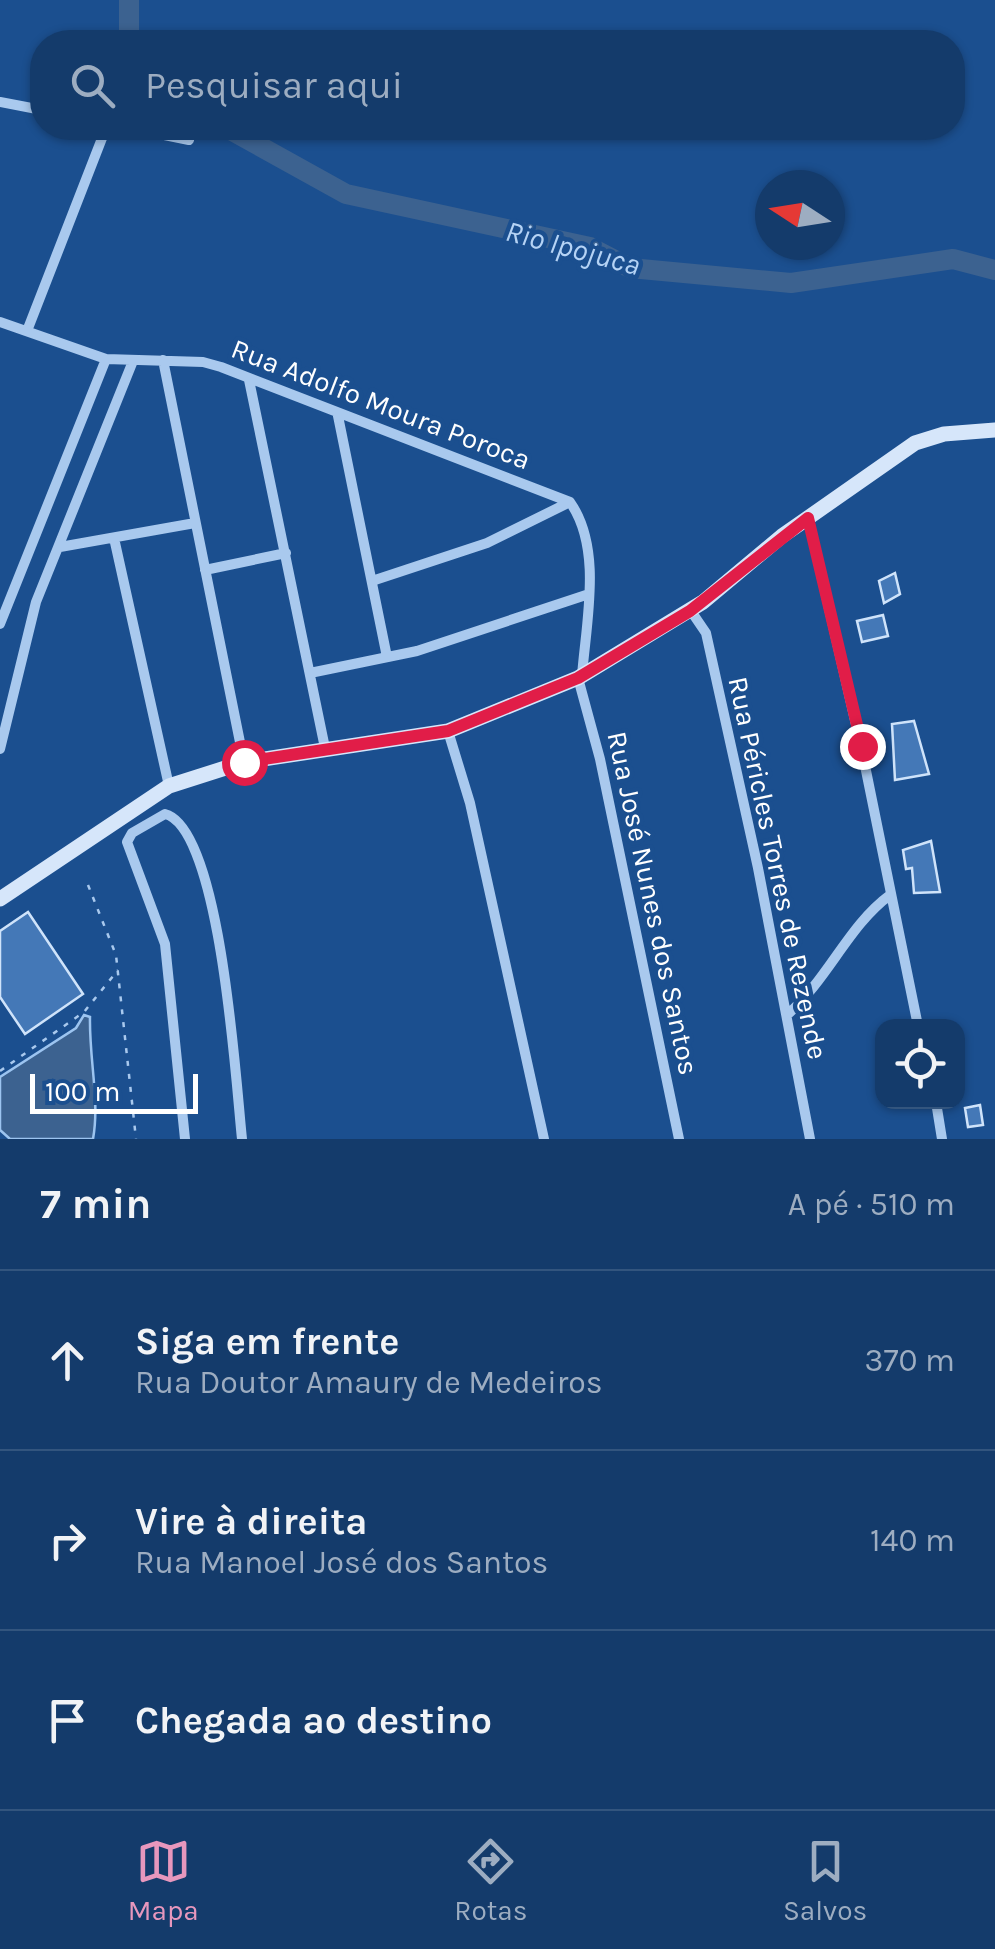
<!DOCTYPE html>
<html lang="pt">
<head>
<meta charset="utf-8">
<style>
	:root { --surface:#143b6b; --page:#214673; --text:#f1f3f6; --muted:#9dadc1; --line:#33557e; --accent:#e797bd }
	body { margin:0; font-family:Karla,sans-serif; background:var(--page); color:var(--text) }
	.controls { position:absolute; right:30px; bottom:30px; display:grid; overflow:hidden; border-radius:20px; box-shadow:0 2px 8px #0004 }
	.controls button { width:90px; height:90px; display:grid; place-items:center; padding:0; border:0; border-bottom:2px solid var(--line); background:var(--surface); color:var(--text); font:50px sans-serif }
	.compass { position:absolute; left:755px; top:170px; width:90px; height:90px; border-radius:50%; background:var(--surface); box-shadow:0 2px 8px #0004; rotate:282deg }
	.scale { position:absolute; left:30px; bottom:25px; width:168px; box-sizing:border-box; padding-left:10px; border:5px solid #fff; border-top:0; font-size:28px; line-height:35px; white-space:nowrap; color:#fff; -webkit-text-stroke:8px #1b4f8f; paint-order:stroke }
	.stop { position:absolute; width:30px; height:30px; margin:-22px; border:8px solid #e11d48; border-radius:50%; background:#fff }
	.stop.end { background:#e11d48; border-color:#fff; box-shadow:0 2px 10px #0008 }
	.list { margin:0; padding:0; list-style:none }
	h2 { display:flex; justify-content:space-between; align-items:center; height:130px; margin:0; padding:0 40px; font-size:42px }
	h2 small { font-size:32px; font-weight:400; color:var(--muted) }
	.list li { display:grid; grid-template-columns:65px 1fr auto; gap:30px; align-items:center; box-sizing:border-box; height:180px; padding:0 40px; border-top:2px solid var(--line) }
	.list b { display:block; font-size:38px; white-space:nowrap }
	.list p { margin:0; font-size:32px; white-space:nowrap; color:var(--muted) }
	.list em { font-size:32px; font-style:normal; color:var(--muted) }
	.icon { flex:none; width:55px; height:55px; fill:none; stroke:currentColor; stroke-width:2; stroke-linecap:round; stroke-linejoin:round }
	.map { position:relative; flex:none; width:995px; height:1139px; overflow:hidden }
	.search { position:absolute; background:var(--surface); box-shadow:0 2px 8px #0004; left:30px; right:30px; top:30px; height:110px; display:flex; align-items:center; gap:25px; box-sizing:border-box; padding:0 35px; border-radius:40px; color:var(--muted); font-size:38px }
	.sheet { height:670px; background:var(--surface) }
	nav { display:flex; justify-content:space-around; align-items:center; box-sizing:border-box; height:140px; border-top:2px solid var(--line); background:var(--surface); font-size:28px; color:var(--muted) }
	nav a { display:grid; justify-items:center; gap:5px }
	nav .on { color:var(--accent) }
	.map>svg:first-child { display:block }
</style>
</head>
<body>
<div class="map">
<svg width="995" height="1139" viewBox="0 0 995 1139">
	<rect width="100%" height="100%" fill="#1b4f8f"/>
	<path fill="#3c6290" stroke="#9cc4f0" stroke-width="2.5" d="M84,1015L90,1017C89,1059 100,1101 93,1139H10L0,1130V1077L76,1028Z"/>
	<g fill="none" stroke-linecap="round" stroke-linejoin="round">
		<path stroke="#3c6290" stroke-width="20" d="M129,0V42
			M227,128L346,194L590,247L630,268L791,283L953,259L995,270"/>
	</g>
	<path fill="#4478b7" stroke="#cfe3fa" stroke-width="2.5" d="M895,573L900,594L884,603L879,581Z
		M883,615L888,636L862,642L857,621Z
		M914,721L929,774L895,780L892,724Z
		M931,841L940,892L914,893L912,868L906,869L903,850Z
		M28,912L83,994L25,1034L0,997V931Z
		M980,1105L983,1125L968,1127L965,1108Z"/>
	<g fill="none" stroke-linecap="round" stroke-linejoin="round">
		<path stroke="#a9c9ee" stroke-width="2.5" stroke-dasharray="5 8" stroke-linecap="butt" d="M88,885L116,955L136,1139
			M0,1071L84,1012L118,970"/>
		<path stroke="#a9c9ee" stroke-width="10" d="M0,102L42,110
			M130,128L189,140
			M0,322L106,359L203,362L221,367L570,502C603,549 586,622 582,676
			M27,331L106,128
			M163,360L244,762
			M249,380L325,748
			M338,416L387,657
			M808,518L861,746L918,1026
			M114,538L169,786
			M60,547L195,523
			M205,570L286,553
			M372,581L487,543L570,502
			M691,611L706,633L758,868L810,1139
			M0,624L106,359
			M310,673L417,651L589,594
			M578,678L600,759L679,1139
			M448,731L470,803L544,1139
			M0,749L36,602L133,361
			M787,1015C829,978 848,926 890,895
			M936,1102L942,1139
			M185,1139L165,944L127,842L132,833L165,814C221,828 236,1084 242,1139"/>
		<path stroke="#d6e6fa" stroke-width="15" d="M0,899L169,786L244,762L448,731L578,678L703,602L782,536L915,443L944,434L995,430"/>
	</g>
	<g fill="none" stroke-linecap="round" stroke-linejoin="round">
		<path stroke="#e11d48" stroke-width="12" d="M244,762L448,731L578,678L690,611L808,518L862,746"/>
	</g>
	<g text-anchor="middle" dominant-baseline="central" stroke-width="9" stroke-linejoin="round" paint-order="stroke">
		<g font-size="28" fill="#fff" stroke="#1b4f8f">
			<text transform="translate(381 404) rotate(21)">Rua Adolfo Moura Poroca</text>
			<text transform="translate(778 868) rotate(78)">Rua Péricles Torres de Rezende</text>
			<text transform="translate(653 903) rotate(78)">Rua José Nunes dos Santos</text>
		</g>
		<g font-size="30" font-style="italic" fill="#b5d3f5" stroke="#1b4f8f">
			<text transform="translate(573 248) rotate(15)">Rio Ipojuca</text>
		</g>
	</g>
</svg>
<div class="controls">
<button><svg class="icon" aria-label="locate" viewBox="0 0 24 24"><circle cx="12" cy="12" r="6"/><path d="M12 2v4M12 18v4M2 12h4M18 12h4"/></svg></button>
</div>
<svg class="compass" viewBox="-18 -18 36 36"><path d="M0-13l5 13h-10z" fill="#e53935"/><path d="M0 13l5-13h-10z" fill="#9dadc1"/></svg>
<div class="scale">100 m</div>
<div class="stop" style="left:244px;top:762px"></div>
<div class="stop end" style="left:862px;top:746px"></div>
<div class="search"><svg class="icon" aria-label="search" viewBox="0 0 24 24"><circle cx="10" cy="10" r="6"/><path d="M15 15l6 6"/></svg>Pesquisar aqui</div>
</div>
<section class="sheet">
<h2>7 min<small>A pé · 510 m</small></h2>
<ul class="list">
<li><svg class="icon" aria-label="ahead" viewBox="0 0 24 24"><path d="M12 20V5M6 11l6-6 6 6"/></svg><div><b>Siga em frente</b><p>Rua Doutor Amaury de Medeiros</p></div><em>370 m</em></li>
<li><svg class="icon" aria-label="right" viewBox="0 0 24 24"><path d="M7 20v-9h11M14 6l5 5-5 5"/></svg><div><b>Vire à direita</b><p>Rua Manoel José dos Santos</p></div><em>140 m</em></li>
<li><svg class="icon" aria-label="arrive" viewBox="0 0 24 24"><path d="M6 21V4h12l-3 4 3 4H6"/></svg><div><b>Chegada ao destino</b></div></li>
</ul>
</section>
<nav>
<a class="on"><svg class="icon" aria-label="map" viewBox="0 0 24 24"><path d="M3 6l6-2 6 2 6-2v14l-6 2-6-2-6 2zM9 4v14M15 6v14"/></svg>Mapa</a>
<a><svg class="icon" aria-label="directions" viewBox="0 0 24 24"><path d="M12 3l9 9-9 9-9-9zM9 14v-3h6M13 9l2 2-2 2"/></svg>Rotas</a>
<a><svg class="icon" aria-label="saved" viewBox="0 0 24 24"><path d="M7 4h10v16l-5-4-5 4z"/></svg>Salvos</a>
</nav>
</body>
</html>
